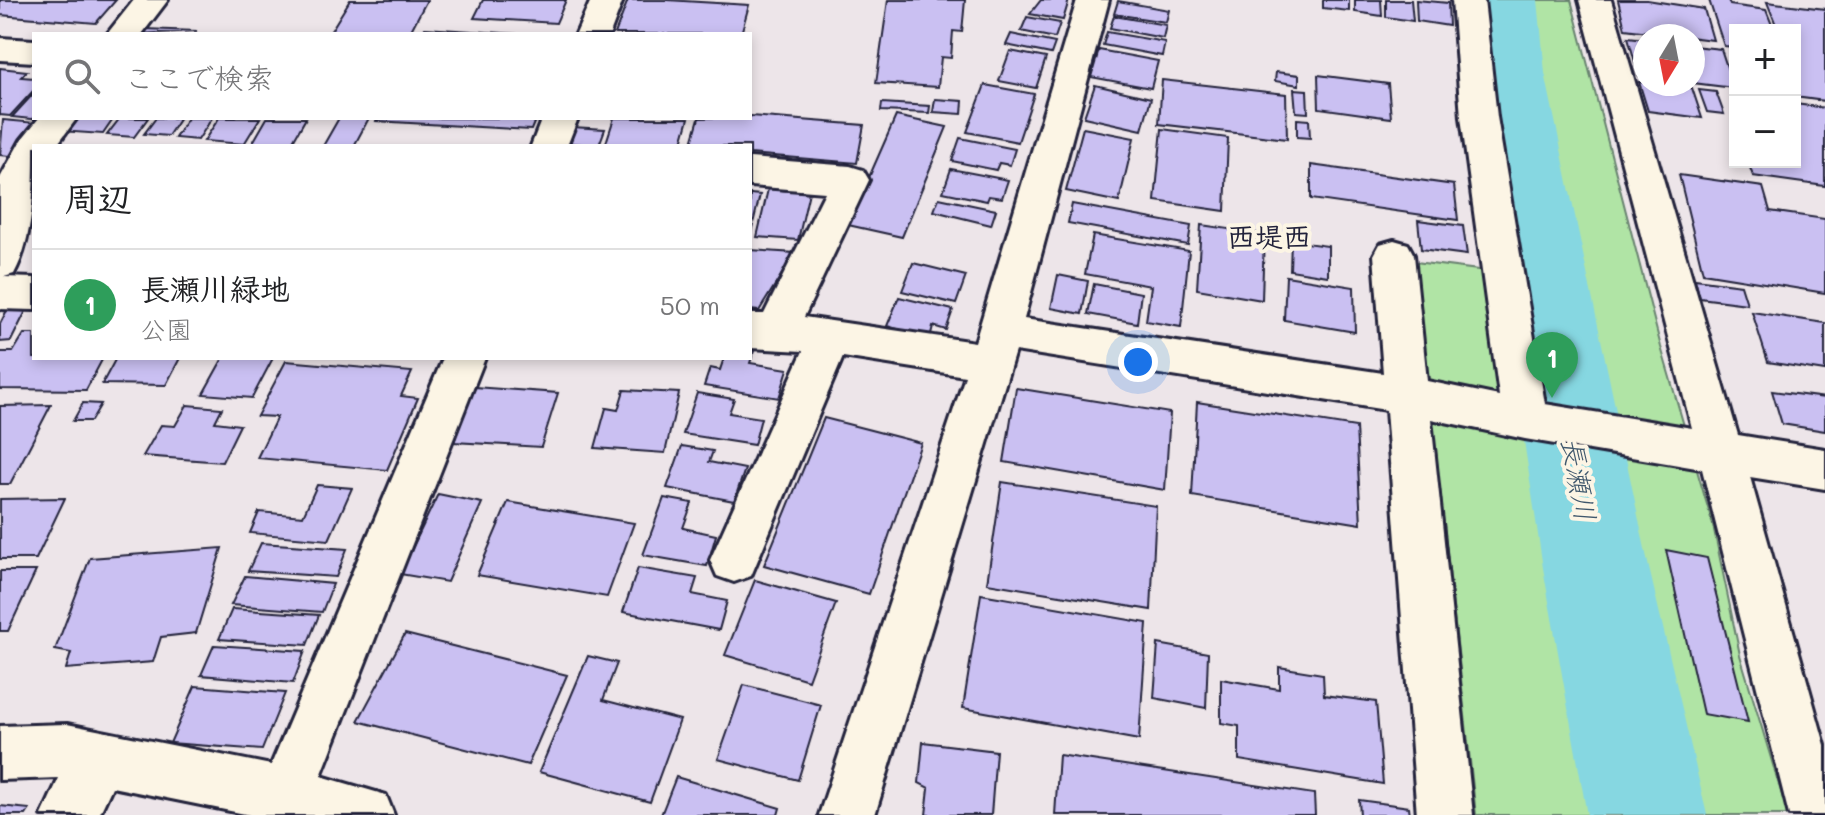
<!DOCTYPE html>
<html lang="ja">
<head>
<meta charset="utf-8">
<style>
	:root { --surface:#fff; --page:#f2f2f2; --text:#202124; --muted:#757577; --line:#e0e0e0; --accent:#1a73e8 }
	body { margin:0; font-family:Mali,"Klee One",sans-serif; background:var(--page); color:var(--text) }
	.controls { position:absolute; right:24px; top:24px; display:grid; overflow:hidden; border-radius:0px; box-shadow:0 4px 12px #0003 }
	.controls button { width:72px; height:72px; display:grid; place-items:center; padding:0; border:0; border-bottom:2px solid var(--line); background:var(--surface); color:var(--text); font:40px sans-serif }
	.compass { position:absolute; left:1633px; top:24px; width:72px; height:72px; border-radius:50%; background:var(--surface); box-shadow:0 4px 12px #0003; rotate:190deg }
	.you { position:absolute; left:1138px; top:362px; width:28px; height:28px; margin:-20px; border:6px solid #fff; border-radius:50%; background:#1a73e8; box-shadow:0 0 0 12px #1a73e833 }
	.badge { display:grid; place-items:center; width:52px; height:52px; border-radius:50%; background:var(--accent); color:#fff; font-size:26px; font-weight:700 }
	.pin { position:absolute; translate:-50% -66px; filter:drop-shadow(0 2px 4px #0008) }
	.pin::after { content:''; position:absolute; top:42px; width:28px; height:24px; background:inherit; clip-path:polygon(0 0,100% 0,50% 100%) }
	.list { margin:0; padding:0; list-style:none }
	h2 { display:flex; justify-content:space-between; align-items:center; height:104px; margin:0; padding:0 32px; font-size:34px }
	h2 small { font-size:26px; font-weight:400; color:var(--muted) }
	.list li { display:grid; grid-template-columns:52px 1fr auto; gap:24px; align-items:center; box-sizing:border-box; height:112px; padding:0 32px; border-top:2px solid var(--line) }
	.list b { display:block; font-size:30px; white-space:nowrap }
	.list p { margin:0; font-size:26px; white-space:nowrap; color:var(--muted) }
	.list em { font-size:26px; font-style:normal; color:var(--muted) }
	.icon { flex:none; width:44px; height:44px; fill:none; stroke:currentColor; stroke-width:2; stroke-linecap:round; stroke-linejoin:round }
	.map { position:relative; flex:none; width:1825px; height:815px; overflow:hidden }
	.search { position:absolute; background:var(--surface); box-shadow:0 4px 12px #0003; left:32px; top:32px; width:720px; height:88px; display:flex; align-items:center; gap:20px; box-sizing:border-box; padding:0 28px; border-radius:0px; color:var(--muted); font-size:30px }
	.panel { position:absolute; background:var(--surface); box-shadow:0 4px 12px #0003; left:32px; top:144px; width:720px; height:216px; border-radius:0px }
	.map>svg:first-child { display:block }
</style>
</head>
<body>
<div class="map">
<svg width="1825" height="815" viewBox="0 0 1825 815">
	<rect width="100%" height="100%" fill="#ede5e9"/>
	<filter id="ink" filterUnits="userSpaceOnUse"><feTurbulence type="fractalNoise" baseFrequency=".0125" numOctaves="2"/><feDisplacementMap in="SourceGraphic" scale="16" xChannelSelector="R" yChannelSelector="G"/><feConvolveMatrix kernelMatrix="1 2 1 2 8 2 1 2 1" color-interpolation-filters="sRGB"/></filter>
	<g filter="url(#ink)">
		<path fill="#b0e4a5" stroke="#698370" stroke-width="2" d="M1490,0H1571L1661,347L1713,525L1740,655L1788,815H1476L1415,262L1518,275L1499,131Z"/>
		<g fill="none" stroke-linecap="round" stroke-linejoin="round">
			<path fill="#86d7e1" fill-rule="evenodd" d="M1466,0H1538L1545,73L1649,568L1707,815H1587L1543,568L1469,73Z"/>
		</g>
		<path fill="#cac0f2" stroke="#22223b" stroke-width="2" d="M0,0H116L96,23L0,15Z
			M350,0H427L409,34H329Z
			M483,0H566L556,23L474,18Z
			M628,0H667L749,5L741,34H615Z
			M888,0H965L962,32L953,31L951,58L941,57L938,87L876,83Z
			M1041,0H1069L1063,20L1030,14Z
			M1323,0H1349V11L1323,8Z
			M1355,0H1381L1382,16L1355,12Z
			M1386,0H1411L1413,21L1386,17Z
			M1416,0L1448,3L1449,26L1417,21Z
			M1618,0H1647L1704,9L1713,40L1625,29Z
			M1709,0H1728L1730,5L1766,10L1774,30H1735V47L1724,46Z
			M1118,1L1169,10L1166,22L1114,14Z
			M1767,2L1825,9V101L1795,97V30H1778Z
			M1114,16L1166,25L1163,38L1110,28Z
			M1027,17L1060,23L1055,38L1021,31Z
			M425,28L518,34H422Z
			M144,29L197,31L140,34Z
			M1107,32L1165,42L1162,56L1103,45Z
			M1011,34L1055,43L1051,54L1006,45Z
			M1628,37L1645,39V77L1639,76Z
			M1693,46L1721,49L1734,88L1693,83Z
			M1099,50L1158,61L1151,88L1091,77Z
			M1010,51L1046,58L1036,88L999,81Z
			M0,68L27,71L21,77L34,78V90L10,116L0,115Z
			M1276,72L1299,75V85L1275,81Z
			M1318,75L1388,84L1391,118L1319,108Z
			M1162,80L1286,94L1287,139L1159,124Z
			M1639,82L1692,88L1702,118L1648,111Z
			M985,85L1034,94L1018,142L967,132Z
			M1095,85L1151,98L1142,130L1084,117Z
			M1294,89L1307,90L1308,113L1296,112Z
			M1699,90L1716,92L1724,114L1707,112Z
			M34,93V118L41,120L12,117Z
			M935,99L963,101L962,114L933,112Z
			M882,103L930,106L929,113L881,111Z
			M1795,104L1825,108V186L1753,176L1748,162H1795Z
			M750,116L864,125L857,163L750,154V146H691L699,118Z
			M896,116L947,127L902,237L848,225Z
			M69,118H114L103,134L59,131Z
			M120,118H148L134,137L107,135Z
			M156,118H180L168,136L144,134Z
			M188,118H212L198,140L175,138Z
			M219,118H260L244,144L204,141Z
			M267,118H306L290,146L252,144Z
			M339,118H369L354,146H323Z
			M377,118H536L531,130L376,121Z
			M614,118H689L681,146H605Z
			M1297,119L1309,120L1310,138L1297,137Z
			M3,120L37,123L10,156L0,155Z
			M572,127L605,129L599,145L566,143Z
			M1083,128L1134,138L1119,202L1066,191Z
			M1162,129L1228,138L1225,211L1155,201Z
			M960,138L1015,149L1010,165L999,163L996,170L952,161Z
			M1311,165L1454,185L1458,220L1311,199Z
			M951,169L1008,180L1002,198L989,196L987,201L943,192Z
			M1679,175L1763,187L1770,211L1825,219V293L1703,273Z
			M768,189L809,192L798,240L757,237Z
			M750,194L760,195L750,236Z
			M939,198L996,210L991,225L934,211Z
			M1072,204L1191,226L1188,245L1068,223Z
			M1418,220L1463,226L1467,255L1421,249Z
			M1201,225L1264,234L1262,300L1197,289Z
			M1093,235L1189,251L1181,327L1146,321L1151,286L1085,274Z
			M1291,241L1328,246V276L1290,270Z
			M750,250L795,253L759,311L750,310Z
			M913,263L966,276L956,304L902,291Z
			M1058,275L1088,281L1082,314L1051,308Z
			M1286,276L1354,287L1355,332L1284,320Z
			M1695,279L1741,285L1747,304L1700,298Z
			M1094,284L1141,293L1137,323L1088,314Z
			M899,297L953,310L946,330L933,326L930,338L887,326Z
			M27,309L11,341L0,342V324L7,310Z
			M1752,312L1825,323V371L1768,362Z
			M24,334H34V358H103L86,390L0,389V352H13Z
			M750,350L754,351L750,363L788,369L779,398L704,386L710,368L720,370L724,358H750Z
			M116,358H180L166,385L102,384Z
			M223,358H273L252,398L203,394Z
			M286,361L412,372L401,396L418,398L387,470L257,458L277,417L257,416Z
			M474,387L558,393L541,447L454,442Z
			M1016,388L1170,413L1165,490L1004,462Z
			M624,390L679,393L665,453L595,448L606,408L618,410Z
			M1772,391L1825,398V431L1782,424Z
			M697,393L734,399L729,413L761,418L754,445L683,434Z
			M1197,402L1356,427L1361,524L1192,496Z
			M83,403L101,404L91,421H73Z
			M51,405L10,484H0V406Z
			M187,405L222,408L215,422L240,425L222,462L143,456L161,425L175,426Z
			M824,418L921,443L869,594L764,565Z
			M682,446L713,451L709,462L745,469L734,501L667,488Z
			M1002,482L1156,506L1151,610L987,583Z
			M317,485L352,488L329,540L250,533L259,512L303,516Z
			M438,494L482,503L447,582L400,574Z
			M65,498L36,559H0V499Z
			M664,498L692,503L683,528L716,535L707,566L643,555Z
			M508,502L634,523L607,597L477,575Z
			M261,543L347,549L336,577L248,571Z
			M222,548L196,633L161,637L153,662L66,669L71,653L55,650L90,558Z
			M1666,550L1707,558L1748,722L1703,714Z
			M638,568L697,578L692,594L727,601L719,630L623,612Z
			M0,571H36L8,631H0Z
			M245,576L333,584L322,612L231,605Z
			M755,580L836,603L808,680L725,655Z
			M981,594L1147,623L1139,740L963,708Z
			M232,609L319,615L307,645L219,639Z
			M405,634L567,675L528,765L358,721Z
			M1158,644L1208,653L1206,708L1154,698Z
			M214,645L305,651L293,683L201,675Z
			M588,656L617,663L603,700L680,720L650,802L539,772Z
			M1279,667L1323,674L1324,695L1376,702L1383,784L1239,760V726L1221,723V679L1279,689Z
			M744,685L821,705L798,780L718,759Z
			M195,686L285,693L262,750L170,743Z
			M923,742L996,751L991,815H926L929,788L919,783Z
			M1059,755L1314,794L1315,815H1055Z
			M676,777L780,808L778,815H661Z
			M1359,800L1409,807L1410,815H1360Z
			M0,806L30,809L26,815H0Z"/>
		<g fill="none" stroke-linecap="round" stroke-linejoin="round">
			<g stroke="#22223b" stroke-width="6">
				<path id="minor" d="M134,0H168L142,34H107Z
					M591,0H623L610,34H576Z
					M1077,0H1109L1024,319L1383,373L1374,255L1380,244L1394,240L1408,244L1414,255L1427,381L1499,396L1461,117L1452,0H1484L1497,117L1545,404L1692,428L1579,0H1611L1738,435L1825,449V489L1750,477L1825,745V815H1789L1702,469L1525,439L1431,419L1473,815H1417L1386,410L1015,351L875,815H819L965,376L843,357L751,576L734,582L717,576L710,560L803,351L750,348V314H764L825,192L750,186V158L850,166L863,170L869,180L804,317L975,342Z
					M0,38L34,40V62L0,60Z
					M39,118H77L56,146H34C34,187 34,237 14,274L4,277L34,278V310L0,309V178L21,140Z
					M542,118H578L567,146H531Z
					M443,358H485L321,776L386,795L394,815H250L112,787L99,815H42L59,778L0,780V726L67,724L271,765Z"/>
			</g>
			<use href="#minor" fill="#fcf5e5" fill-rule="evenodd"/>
		</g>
	</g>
	<g text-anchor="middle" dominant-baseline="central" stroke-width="8" stroke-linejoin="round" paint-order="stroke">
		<g font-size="28" font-weight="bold" fill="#22223b" stroke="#fcf5e5">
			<text x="1269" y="236">西堤西</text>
		</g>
		<g font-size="28" font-style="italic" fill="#40586d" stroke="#fcf5e5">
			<text transform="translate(1580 479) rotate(80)">長瀬川</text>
		</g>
	</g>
</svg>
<div class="controls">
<button>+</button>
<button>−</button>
</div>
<svg class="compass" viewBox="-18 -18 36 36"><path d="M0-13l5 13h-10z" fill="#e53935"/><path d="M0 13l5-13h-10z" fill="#757577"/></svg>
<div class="you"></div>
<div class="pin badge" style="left:1552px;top:398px;background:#2e9e5b">1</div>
<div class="search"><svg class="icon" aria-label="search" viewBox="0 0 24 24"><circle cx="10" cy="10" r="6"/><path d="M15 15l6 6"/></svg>ここで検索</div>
<section class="panel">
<h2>周辺<small></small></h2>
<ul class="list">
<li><span class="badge" style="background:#2e9e5b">1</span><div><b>長瀬川緑地</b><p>公園</p></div><em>50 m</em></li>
</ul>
</section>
</div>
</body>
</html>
